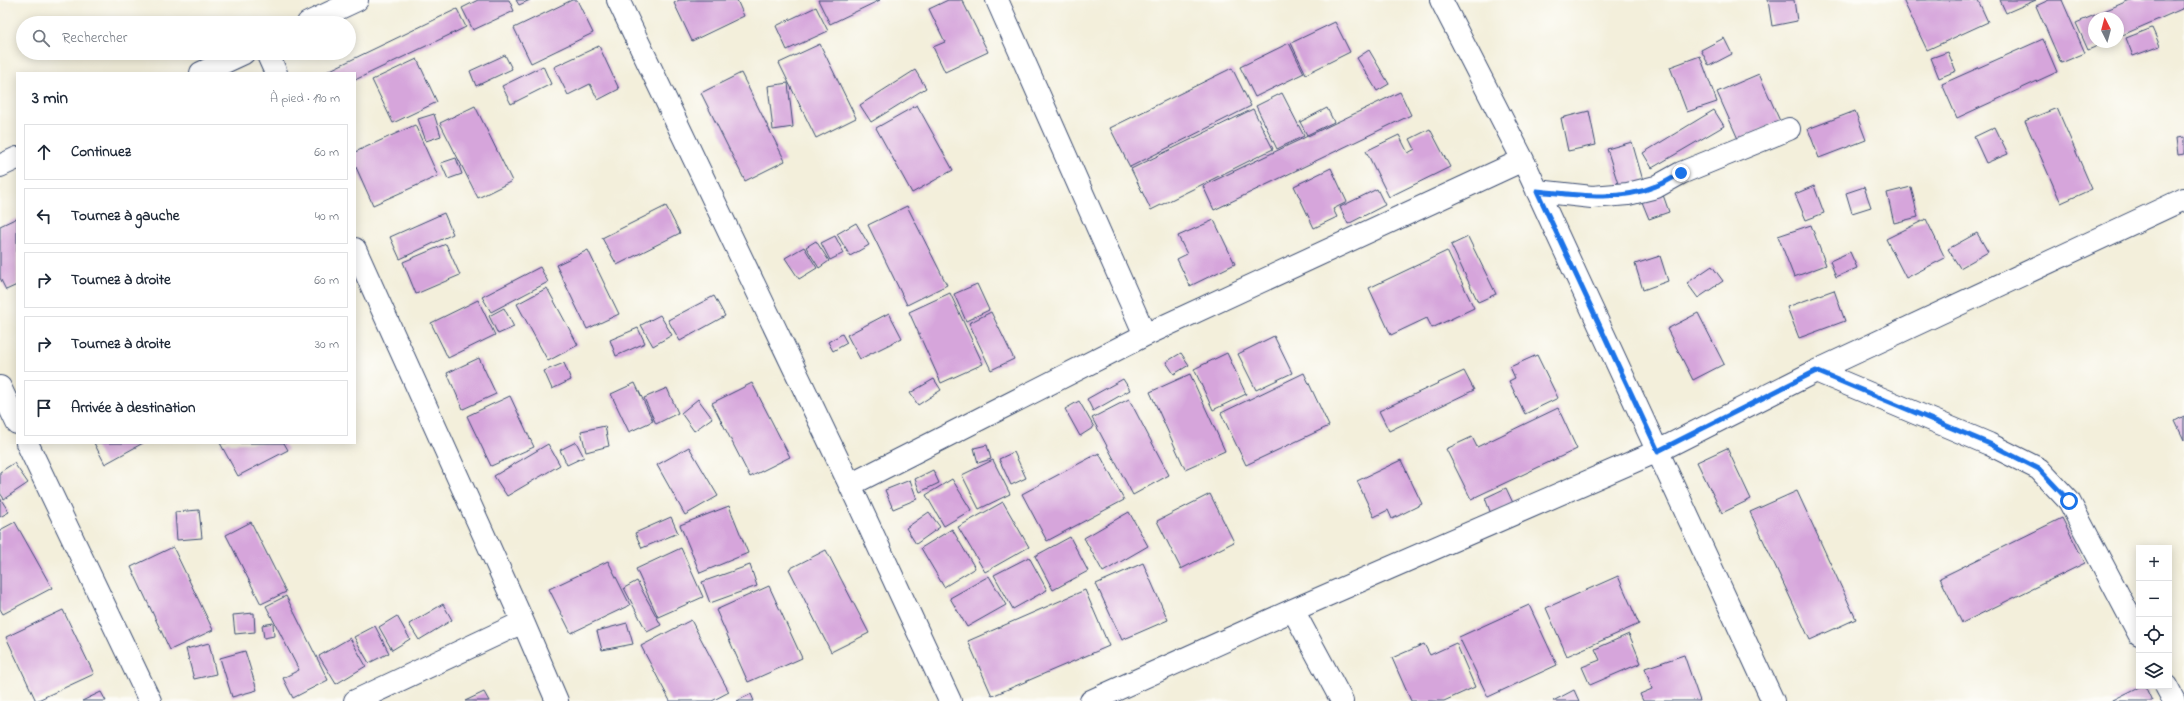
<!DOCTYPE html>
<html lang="fr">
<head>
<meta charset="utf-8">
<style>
	:root { --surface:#fff; --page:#f2f2f3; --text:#1f2937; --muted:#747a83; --line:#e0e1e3 }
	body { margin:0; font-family:"Indie Flower",sans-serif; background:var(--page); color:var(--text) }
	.controls { position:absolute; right:12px; bottom:12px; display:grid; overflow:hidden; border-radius:0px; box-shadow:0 2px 10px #0003 }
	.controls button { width:36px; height:36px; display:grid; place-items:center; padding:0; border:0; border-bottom:1px solid var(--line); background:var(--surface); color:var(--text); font:20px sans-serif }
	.compass { position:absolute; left:2088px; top:12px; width:36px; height:36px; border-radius:50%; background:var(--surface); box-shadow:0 2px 10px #0003; rotate:354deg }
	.stop { position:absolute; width:12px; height:12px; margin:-9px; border:3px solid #1a73e8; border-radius:50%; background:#fff }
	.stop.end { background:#1a73e8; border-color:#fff; box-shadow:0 1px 4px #0008 }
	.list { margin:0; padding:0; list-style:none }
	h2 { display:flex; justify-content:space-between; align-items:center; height:52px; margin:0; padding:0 16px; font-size:17px }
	h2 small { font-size:13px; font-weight:400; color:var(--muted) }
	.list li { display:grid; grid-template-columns:26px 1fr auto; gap:12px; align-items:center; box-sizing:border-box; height:56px; margin:0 8px 8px; padding:0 8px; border:1px solid var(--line); border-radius:0px }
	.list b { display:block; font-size:15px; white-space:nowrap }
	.list em { font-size:13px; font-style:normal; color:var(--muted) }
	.icon { flex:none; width:22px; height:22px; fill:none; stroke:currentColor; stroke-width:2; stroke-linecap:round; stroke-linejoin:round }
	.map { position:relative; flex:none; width:2184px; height:701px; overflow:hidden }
	.search { position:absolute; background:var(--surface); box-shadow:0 2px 10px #0003; left:16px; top:16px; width:340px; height:44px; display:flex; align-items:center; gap:10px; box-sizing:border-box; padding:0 14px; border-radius:22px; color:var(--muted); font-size:15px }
	.panel { position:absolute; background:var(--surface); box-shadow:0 2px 10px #0003; left:16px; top:72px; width:340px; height:372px; border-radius:0px }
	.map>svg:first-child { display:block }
</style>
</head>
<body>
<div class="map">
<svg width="2184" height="701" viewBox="0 0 2184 701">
	<rect width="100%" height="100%" fill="#fdfcf7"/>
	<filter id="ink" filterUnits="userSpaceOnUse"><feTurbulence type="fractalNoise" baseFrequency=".025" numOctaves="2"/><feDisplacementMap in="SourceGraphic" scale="8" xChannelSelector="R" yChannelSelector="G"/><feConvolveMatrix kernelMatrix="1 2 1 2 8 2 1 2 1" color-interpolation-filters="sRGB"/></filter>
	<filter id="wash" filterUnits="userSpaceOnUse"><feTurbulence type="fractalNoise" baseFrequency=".012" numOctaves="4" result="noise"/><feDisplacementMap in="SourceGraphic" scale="16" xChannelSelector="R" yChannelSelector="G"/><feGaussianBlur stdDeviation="0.9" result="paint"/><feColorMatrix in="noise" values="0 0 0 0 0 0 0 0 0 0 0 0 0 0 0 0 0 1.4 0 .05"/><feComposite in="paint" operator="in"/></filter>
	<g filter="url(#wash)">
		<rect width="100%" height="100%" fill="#f3efdb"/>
		<g id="blocks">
			<path fill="#d6a5db" d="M478,0H509L514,11L473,30L462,8Z
				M516,0H530L519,5Z
				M572,0H577L593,33L531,63L514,28Z
				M679,0H737L744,16L692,41L674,3Z
				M818,0H880L830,24Z
				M948,0H962L988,52L945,72L933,47L945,42L929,9Z
				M1768,0H1794L1797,21L1772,26Z
				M1903,0H1978L1988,22L1927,50Z
				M2000,0H2036L2006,13Z
				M2049,0H2062L2085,53L2061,63L2036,6Z
				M2130,0H2184V8L2118,37V18H2094V42H2107L2088,50L2076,23Z
				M816,7L828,31L787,50L776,26Z
				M457,9L466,27L355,80V73H324Z
				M1335,22L1350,52L1306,74L1291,43Z
				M2152,28L2160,46L2133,56L2126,38Z
				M1724,38L1732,54L1709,66L1701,50Z
				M2043,39L2057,72L1957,118L1942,84Z
				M1289,43L1304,73L1255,97L1240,67Z
				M820,44L856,118L816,138L779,63Z
				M599,46L619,89L598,100L590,84L568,95L554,67Z
				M1369,50L1389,84L1377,91L1357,58Z
				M1948,52L1956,71L1939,78L1931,58Z
				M505,55L512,69L476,86L470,71Z
				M1700,56L1717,102L1687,112L1670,67Z
				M417,59L437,102L393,123L372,80Z
				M543,66L551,84L511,104L502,86Z
				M1232,68L1251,106L1130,167L1110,128Z
				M915,70L926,88L871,122L860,105Z
				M741,73L785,161L745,181L701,93Z
				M1759,74L1780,121L1738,139L1717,92Z
				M788,83L793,127L773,130L768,86Z
				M1400,92L1411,115L1214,210L1203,186Z
				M1282,93L1304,136L1277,149L1256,106Z
				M917,105L953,170L912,193L876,128Z
				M475,106L512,181L478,198L440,123Z
				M1327,108L1334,122L1307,135L1300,122Z
				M2057,108L2092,189L2061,203L2025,121Z
				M1253,109L1273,149L1151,210L1131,169Z
				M1714,110L1724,126L1652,168L1643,153Z
				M1589,111L1596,145L1568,151L1561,118Z
				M1855,111L1866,140L1819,158L1808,129Z
				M434,114L441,136L426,141L418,119Z
				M415,125L438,176L373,205L355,165V152Z
				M1995,127L2008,154L1986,163L1974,137Z
				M1430,129L1450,167L1389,197L1366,151L1399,135L1408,153L1415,149L1410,139Z
				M2184,137V154L2178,155L2176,138Z
				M1632,142L1644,184L1620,190L1607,149Z
				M456,158L462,174L448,179L441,163Z
				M1331,168L1347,202L1333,209L1337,217L1314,228L1294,186Z
				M1814,186L1824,213L1806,220L1795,194Z
				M1864,187L1871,207L1852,213L1846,193Z
				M1911,187L1918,217L1894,223L1887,193Z
				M1377,189L1385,205L1348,224L1340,207Z
				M1661,189L1669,212L1649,219L1640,197Z
				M666,206L680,233L617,265L602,238Z
				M907,206L947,285L907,305L868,225Z
				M444,213L453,234L400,259L390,237Z
				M17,218V285L6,290L0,278V226Z
				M1926,219L1945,258L1906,278L1886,239Z
				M1214,220L1235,264L1190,286L1177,259L1187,254L1178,236Z
				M856,223L869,245L850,256L837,234Z
				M1811,225L1826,265L1794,277L1778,236Z
				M1977,233L1988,252L1960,268L1948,249Z
				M835,236L844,253L830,260L821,243Z
				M1468,237L1496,294L1478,302L1451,245Z
				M816,241L829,261L819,268L806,247Z
				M446,244L460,275L416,294L403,262Z
				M804,247L817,268L799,279L785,258Z
				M588,250L619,314L587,329L556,265Z
				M1447,251L1474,308L1432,328L1427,318L1391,335L1369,288Z
				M1850,252L1857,268L1836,277L1830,261Z
				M1660,256L1668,281L1643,290L1635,264Z
				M1712,266L1723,281L1698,298L1687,283Z
				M540,267L548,282L491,312L482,297Z
				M977,284L989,310L966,321L954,294Z
				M547,288L578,345L548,361L517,304Z
				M1834,290L1845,321L1799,338L1787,307Z
				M950,293L983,364L941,383L909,312Z
				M714,296L725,316L680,341L668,320Z
				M478,300L495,335L448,358L431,323Z
				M504,308L514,327L498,334L489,316Z
				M991,312L1014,359L991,370L969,323Z
				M889,313L902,338L860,359L847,335Z
				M1698,313L1724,364L1693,380L1667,329Z
				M660,315L672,335L653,346L641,325Z
				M638,328L645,343L616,356L610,340Z
				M842,334L847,343L833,351L828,342Z
				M1274,336L1292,373L1256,390L1238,354Z
				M1181,353L1189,365L1174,374L1166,362Z
				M1227,353L1246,394L1213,410L1194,369Z
				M1537,355L1558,398L1525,414L1509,381L1515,378L1510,367Z
				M479,358L496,394L463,409L447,373Z
				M564,363L571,380L552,389L544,371Z
				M1464,371L1474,390L1389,431L1379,411Z
				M1304,373L1329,426L1246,465L1221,413Z
				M1190,374L1225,451L1185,469L1150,392Z
				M934,379L941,390L918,405L910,393Z
				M1123,379L1130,390L1093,411L1087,399Z
				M635,383L653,421L629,432L611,394Z
				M752,383L790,457L750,477L712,403Z
				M667,388L678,413L656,424L644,398Z
				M510,396L534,447L491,466L467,416Z
				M698,399L712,418L694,431L681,413Z
				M1129,399L1169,475L1133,495L1092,418Z
				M1079,401L1094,427L1080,436L1065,409Z
				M1558,408L1577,449L1471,499L1446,449L1472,437L1477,447Z
				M2184,416V440L2175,421Z
				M605,426L609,446L586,452L581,431Z
				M576,442L584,457L567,465L560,450Z
				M94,443H143L105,464Z
				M220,443H284L288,450L238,476Z
				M548,444L560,465L507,496L494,476Z
				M987,445L991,459L978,463L974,448Z
				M689,447L718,496L685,515L657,465Z
				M1727,448L1751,499L1722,513L1697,462Z
				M1014,452L1026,478L1011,485L999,459Z
				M1099,453L1124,500L1047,541L1022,494Z
				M993,460L1010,494L979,509L962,475Z
				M1401,460L1422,504L1392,519L1388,510L1374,517L1357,481Z
				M14,463L28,483L4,499L0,493V472Z
				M933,470L939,483L920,492L915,479Z
				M952,479L971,510L944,526L926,495Z
				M910,480L917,499L893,509L885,490Z
				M1506,488L1513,503L1491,514L1485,498Z
				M1797,491L1856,619L1810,640L1750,512Z
				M1210,494L1234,542L1181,569L1157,521Z
				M0,498L9,512L0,517Z
				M1003,502L1029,547L985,572L958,527Z
				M729,506L748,553L700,573L680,525Z
				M199,510L202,538L177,540L175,512Z
				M929,512L940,527L916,544L906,528Z
				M1129,512L1148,546L1103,572L1084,538Z
				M671,517L678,533L642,548L635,533Z
				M2062,518L2085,563L1962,623L1940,578Z
				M15,522L52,588L3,614L0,609V530Z
				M251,522L286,592L261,604L226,535Z
				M952,529L975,568L944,587L921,548Z
				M1070,537L1088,571L1053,590L1035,556Z
				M173,547L213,630L170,650L131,567Z
				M681,548L703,597L658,617L636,569Z
				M826,550L869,633L831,652L789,569Z
				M1029,557L1047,590L1013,609L994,575Z
				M608,561L630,605L571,633L549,589Z
				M1143,563L1168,620L1122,640L1096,584Z
				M750,565L757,586L710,603L702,582Z
				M989,576L1006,605L967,627L950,598Z
				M1618,576L1639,624L1567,656L1546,608Z
				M637,581L661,625L647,632L624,588Z
				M769,586L802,658L748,682L716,610Z
				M1085,590L1109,646L992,696L968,641Z
				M286,596L328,680L293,698L283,678L299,670L266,606Z
				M443,604L452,620L419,640L409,624Z
				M1529,605L1557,665L1488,697L1459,637Z
				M63,610L94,674L36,701L6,637Z
				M254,613L255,632L235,634L233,615Z
				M397,616L410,639L392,650L379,627Z
				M691,620L729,692L712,701H670L641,646Z
				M273,623L274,636L264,638L262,625Z
				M627,623L633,644L602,650L597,631Z
				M375,626L389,653L369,663L354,637Z
				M1629,634L1641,663L1590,685L1582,667L1600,660L1595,649Z
				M350,638L366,666L336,684L319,656Z
				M209,643L216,674L194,679L186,649Z
				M1456,643L1475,687L1444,701H1411L1392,658L1424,644L1430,655Z
				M245,651L257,690L232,697L220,658Z
				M1684,655L1700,701H1643L1640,694L1652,689L1645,668Z
				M2141,686H2145L2152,701H2111Z
				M1574,690L1579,701H1553Z
				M101,692L106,701H82Z
				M484,692L489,701H465Z
				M751,694L754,701H737Z"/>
		</g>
	</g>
	<g filter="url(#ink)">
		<use href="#blocks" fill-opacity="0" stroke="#3b4c71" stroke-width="1"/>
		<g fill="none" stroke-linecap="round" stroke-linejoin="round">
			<g stroke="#3b4c71" stroke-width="24">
				<path id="minor" d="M618,0L850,485L950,701
					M997,0L1145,335
					M1441,0L1523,160L1773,701
					M267,53L276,73
					M1537,191L1592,197L1628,194L1656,187L1681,173L1789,129
					M355,249L523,622L557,701
					M1816,371L1989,444L2039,469L2069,501L2139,634
					M0,387L17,423
					M27,443L150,701
					M850,485L1145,335L1523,160
					M1293,610L1342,701
					M2166,686L2174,701
					M355,701L523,622
					M1091,701L1293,610L1658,451L1816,371L2184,199"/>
			</g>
			<g stroke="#3b4c71" stroke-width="24">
				<path id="major" d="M308,23L357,0
					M201,73L244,53
					M0,166L17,158"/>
			</g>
			<use href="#minor" stroke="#fff" stroke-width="22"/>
			<use href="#major" stroke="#fff" stroke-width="22"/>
		</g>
	</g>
	<g fill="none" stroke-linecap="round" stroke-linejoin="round" filter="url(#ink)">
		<path stroke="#1a73e8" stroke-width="5" d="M1681,173C1673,178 1665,183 1656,186C1619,202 1576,195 1537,191L1658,451L1816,371L1990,444L2039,469L2069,501"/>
	</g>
</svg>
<div class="controls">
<button>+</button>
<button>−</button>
<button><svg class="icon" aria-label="locate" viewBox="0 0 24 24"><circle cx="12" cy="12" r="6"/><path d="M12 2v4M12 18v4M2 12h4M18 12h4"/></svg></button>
<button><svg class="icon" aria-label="layers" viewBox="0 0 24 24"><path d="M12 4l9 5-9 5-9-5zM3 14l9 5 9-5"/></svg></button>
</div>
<svg class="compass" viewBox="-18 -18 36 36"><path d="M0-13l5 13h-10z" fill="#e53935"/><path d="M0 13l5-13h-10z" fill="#747a83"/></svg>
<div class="stop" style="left:2069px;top:501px"></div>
<div class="stop end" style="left:1681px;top:173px"></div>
<div class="search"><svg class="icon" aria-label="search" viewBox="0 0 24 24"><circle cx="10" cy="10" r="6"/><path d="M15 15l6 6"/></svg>Rechercher</div>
<section class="panel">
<h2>3 min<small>À pied · 190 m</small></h2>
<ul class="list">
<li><svg class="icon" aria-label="ahead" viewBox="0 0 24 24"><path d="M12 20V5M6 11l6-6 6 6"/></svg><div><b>Continuez</b></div><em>60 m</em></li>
<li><svg class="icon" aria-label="left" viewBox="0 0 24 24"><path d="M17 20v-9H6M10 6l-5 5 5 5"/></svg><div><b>Tournez à gauche</b></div><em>40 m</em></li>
<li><svg class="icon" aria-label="right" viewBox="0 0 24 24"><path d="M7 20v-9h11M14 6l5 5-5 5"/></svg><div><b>Tournez à droite</b></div><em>60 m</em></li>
<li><svg class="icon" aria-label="right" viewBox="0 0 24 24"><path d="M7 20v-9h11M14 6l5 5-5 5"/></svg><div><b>Tournez à droite</b></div><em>30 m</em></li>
<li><svg class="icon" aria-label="arrive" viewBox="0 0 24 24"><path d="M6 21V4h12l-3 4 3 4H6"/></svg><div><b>Arrivée à destination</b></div></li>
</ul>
</section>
</div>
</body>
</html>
